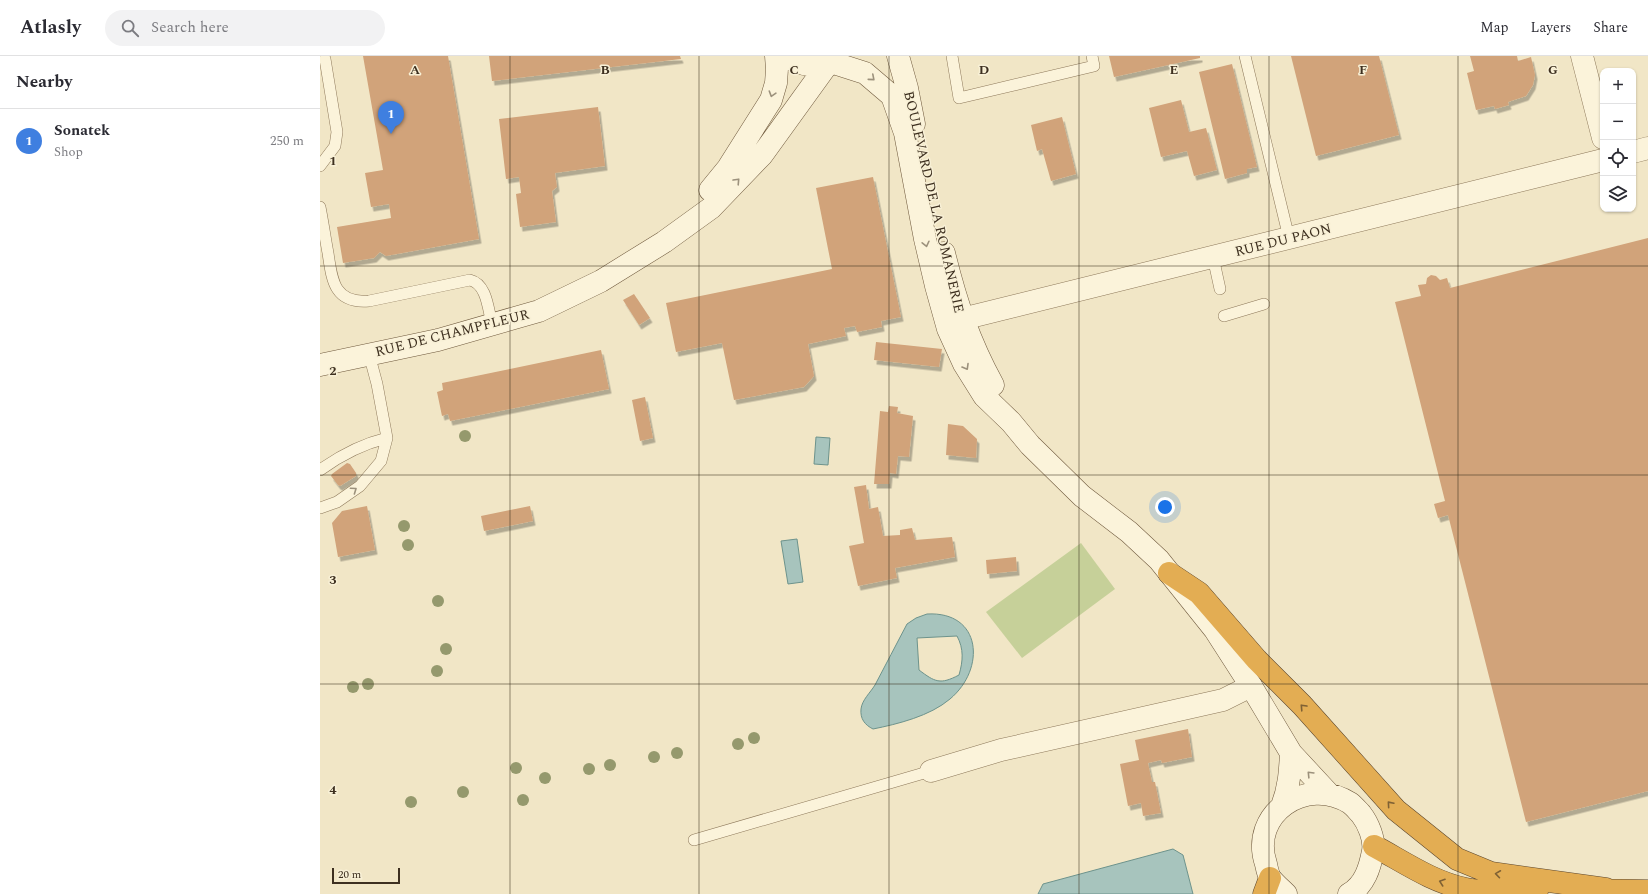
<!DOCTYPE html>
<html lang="en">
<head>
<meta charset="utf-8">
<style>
	:root { --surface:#fff; --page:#f2f2f3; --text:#2b2b33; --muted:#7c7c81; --line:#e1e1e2; --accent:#0f766e }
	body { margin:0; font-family:Spectral,serif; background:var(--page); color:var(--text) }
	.controls { position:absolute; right:12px; top:12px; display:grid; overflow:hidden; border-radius:8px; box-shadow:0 1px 3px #0004 }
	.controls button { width:36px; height:36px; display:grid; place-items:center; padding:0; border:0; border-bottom:1px solid var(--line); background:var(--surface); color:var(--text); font:20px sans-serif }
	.scale { position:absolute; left:12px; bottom:10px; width:68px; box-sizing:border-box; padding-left:4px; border:2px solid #3d2f1f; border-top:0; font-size:11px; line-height:14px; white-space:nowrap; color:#3d2f1f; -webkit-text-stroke:3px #f8f0d6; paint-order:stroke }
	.you { position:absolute; left:845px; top:451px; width:14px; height:14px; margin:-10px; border:3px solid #fff; border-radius:50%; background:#1a73e8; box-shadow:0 0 0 6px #1a73e833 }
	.badge { display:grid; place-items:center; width:26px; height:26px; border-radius:50%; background:var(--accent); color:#fff; font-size:13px; font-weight:700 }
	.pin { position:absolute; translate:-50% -33px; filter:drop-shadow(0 1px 2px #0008) }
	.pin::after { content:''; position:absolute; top:21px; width:14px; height:12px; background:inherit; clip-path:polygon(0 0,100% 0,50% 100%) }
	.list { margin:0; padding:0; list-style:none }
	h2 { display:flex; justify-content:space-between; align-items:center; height:52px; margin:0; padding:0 16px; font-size:17px }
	h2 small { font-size:13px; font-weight:400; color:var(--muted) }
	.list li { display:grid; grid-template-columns:26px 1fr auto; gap:12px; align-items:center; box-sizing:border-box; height:64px; padding:0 16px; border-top:1px solid var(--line) }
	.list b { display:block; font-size:15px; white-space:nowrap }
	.list p { margin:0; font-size:13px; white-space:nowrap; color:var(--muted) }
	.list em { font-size:13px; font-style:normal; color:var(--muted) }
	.icon { flex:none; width:22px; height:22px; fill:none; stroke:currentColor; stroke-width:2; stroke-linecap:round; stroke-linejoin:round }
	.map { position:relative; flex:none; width:1328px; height:838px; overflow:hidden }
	header { display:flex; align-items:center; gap:24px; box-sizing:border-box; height:56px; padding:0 20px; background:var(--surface); border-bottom:1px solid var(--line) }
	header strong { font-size:19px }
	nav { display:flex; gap:22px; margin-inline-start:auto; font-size:14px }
	.search { width:280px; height:36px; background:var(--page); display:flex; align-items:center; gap:10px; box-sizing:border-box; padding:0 14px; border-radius:22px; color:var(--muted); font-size:15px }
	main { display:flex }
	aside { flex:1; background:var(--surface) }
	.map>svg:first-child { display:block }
</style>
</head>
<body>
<header>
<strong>Atlasly</strong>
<div class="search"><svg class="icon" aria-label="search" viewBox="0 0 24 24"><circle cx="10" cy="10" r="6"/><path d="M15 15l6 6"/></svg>Search here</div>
<nav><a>Map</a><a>Layers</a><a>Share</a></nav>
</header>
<main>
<aside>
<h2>Nearby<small></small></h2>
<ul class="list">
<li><span class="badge" style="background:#3f7fe0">1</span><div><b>Sonatek</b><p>Shop</p></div><em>250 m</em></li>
</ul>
</aside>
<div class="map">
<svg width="1328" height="838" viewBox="0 0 1328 838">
	<defs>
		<filter id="shadow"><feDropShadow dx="2.5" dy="4.5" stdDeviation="0" flood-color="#0004"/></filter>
	</defs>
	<rect width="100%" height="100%" fill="#f1e6c6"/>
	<path fill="#c6d099" d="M761,487L795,533L702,602L666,556Z"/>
	<path fill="#a7c4bd" stroke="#6d938c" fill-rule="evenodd" d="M496,381L510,382L508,409L494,408Z
		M477,483L483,526L468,528L461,485Z
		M607,558C662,555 666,613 630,643C610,660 578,668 553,673C545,669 540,663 541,653C542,644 550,637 555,629C566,609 576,588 587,568L596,562ZM637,580C644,593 643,605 639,619C620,629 615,626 599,614L597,582Z
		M853,793L863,799L873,838H718L723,828Z"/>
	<path fill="#d1a37a" filter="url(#shadow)" d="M43,0H128L159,183L66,200L60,196L54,202L23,207L17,171L71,162L69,148L51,151L45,117L63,114Z
		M169,0H360L361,3L172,25Z
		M789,0H880V2L794,21Z
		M971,0H1059L1079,79L996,100Z
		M1150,0H1197L1198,5L1211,1L1215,19L1213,29L1206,40L1188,46L1189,49L1175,53L1174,50L1156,54L1147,17L1154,15Z
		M912,8L937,111L927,113V117L905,123L879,16Z
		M861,44L869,76L886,72L897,114L874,120L867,95L841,101L829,52Z
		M278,51L285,110L235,117L237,131L232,135L236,166L200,171L196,138L201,137L199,121L186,123L179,63Z
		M742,61L756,118L731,125L722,93L717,95L711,69Z
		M553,121L581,261L561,265L562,271L537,276L535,270L524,272L526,280L488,288L494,320L484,331L414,344L402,287L356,296L346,247L512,213L496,132Z
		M1328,182V735L1206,766L1128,459L1118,462L1114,448L1125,445L1075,246L1101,240L1098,229L1106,228L1107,222L1111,219L1116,220L1120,224L1127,222L1130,232Z
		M314,238L330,262L319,269L303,244Z
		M556,286L622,293L619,311L554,304Z
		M281,294L289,333L130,365L128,358L122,360L117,336L123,334L122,327Z
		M325,341L333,382L320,385L312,344Z
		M569,350L578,351L577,357L593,360L589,401L578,400L576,418L570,417L569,428H554L560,355L568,356Z
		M628,368L643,370L657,383L656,402L626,399Z
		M27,407L30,408L36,417V420L20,430L18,429L11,420L12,418Z
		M546,429L549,453L558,451L563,480L580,479V474L592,472L595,484L632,481L635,501L575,512L577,522L538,530L529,490L544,487L534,431Z
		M47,450L55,494L18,501L12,467L22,455Z
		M210,450L213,465L164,475L161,460Z
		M696,501L697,515L667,518L666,504Z
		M868,673L872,701L842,707L841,704L828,707L832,726H835L841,757L823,760L821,747L808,750L800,708L819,704L815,684Z"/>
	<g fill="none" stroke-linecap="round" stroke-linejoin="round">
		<g stroke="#8d785a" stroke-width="12">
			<path id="lane" d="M632,0L639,42L774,10L772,0
				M925,0L969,182
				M0,110L15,90L17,76L5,3
				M0,151C3,166 5,181 8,197C12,224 14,248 49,245L150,224C167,228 168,253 172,268
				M893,201L900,233
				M904,260L944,248
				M0,414C21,399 42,388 67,382
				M0,452L17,446L40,430L61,405L67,382L57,328L49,298
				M374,784L611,715"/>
		</g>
		<g stroke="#8d785a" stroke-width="23">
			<path id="street" d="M1262,0L1283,82
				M1313,96L1328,92
				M642,263L1283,104
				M611,715L681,694L903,644L931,630"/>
		</g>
		<g stroke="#6f593d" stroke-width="23">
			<path id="secondary" d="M465,0C480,10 500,12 517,7
				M578,0L587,32L594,68
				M517,8L545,17L572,40L585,77L605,183L616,230L628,273L644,308L664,340L691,366L710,389L762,440L809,476L839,504L895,574L931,630L971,697L1009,738
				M390,134L408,112L451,44L456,27L457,13L456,0
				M624,197C636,246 649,285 673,329
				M0,309L118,284L219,255L281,225L344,186L391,152L442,99L507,9
				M962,750C969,732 970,716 971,697
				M966,838C961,833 955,828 951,823C948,819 947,813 946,808C929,758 986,719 1030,747C1034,750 1038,755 1041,758C1048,767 1055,783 1053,795C1050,811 1045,829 1029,838"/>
		</g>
		<g stroke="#5b462e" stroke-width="23">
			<path id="highway" d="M849,517L879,537L937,604L982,649L1076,754L1137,803L1171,817L1286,833
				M1054,790C1084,806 1112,826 1146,833C1168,838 1194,835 1217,835
				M1271,834L1328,835
				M944,838L950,822"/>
		</g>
		<use href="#lane" stroke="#fbf3da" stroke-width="11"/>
		<use href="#street" stroke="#fbf3da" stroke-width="22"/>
		<use href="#secondary" stroke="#fbf3da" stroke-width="22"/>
		<use href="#highway" stroke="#e3ad53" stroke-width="22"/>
	</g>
	<g fill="#95996d">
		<circle cx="145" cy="380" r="6"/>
		<circle cx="84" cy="470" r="6"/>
		<circle cx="88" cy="489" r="6"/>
		<circle cx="118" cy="545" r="6"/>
		<circle cx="126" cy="593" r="6"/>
		<circle cx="117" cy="615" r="6"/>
		<circle cx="48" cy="628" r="6"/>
		<circle cx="33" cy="631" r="6"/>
		<circle cx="434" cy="682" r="6"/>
		<circle cx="418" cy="688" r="6"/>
		<circle cx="357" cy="697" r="6"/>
		<circle cx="334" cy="701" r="6"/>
		<circle cx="290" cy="709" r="6"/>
		<circle cx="196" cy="712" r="6"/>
		<circle cx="269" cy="713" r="6"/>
		<circle cx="225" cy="722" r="6"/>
		<circle cx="143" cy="736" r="6"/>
		<circle cx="203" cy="744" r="6"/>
		<circle cx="91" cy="746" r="6"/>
	</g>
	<defs><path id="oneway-chevron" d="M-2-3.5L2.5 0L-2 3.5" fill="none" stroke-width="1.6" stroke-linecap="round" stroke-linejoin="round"/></defs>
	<g stroke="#9c917c">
		<use href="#oneway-chevron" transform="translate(552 22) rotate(41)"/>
		<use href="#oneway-chevron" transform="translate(452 38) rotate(107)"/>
		<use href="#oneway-chevron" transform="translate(417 125) rotate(-47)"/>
		<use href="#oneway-chevron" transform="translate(606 188) rotate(77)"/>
		<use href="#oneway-chevron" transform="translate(646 311) rotate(60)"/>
		<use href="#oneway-chevron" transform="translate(34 434) rotate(-35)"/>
		<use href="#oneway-chevron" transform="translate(990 718) rotate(-134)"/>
	</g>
	<g stroke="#7f6134">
		<use href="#oneway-chevron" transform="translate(983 651) rotate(-133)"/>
		<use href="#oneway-chevron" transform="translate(1070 748) rotate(-131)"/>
		<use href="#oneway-chevron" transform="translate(1178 818) rotate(-172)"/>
		<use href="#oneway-chevron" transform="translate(1122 826) rotate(-161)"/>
	</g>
	<path fill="none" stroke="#3d2f1f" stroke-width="1" stroke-opacity="0.55" d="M190,0V838M379,0V838M569,0V838M759,0V838M949,0V838M1138,0V838M0,210H1328M0,419H1328M0,628H1328"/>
	<g text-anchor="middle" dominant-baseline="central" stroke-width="3" stroke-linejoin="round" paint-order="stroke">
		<g font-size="14" fill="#3d2f1f" stroke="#f8f0d6">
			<text transform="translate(614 146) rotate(77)">BOULEVARD DE LA ROMANERIE</text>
			<text transform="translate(963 184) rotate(-14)">RUE DU PAON</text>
			<text transform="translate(132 277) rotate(-14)">RUE DE CHAMPFLEUR</text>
		</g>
	</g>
	<g font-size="13" text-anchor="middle" font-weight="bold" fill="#3d2f1f" stroke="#f8f0d6" stroke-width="3" stroke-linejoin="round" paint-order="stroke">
		<text x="95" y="18">A</text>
		<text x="285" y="18">B</text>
		<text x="474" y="18">C</text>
		<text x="664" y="18">D</text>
		<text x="854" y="18">E</text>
		<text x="1043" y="18">F</text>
		<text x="1233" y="18">G</text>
		<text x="13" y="109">1</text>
		<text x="13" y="319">2</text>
		<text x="13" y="528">3</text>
		<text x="13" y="738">4</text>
	</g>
</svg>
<div class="controls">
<button>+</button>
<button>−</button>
<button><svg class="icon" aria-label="locate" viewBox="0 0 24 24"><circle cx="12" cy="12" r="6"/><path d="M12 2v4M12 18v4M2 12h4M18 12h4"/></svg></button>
<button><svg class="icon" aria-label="layers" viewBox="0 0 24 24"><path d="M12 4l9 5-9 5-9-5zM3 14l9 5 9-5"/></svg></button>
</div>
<div class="scale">20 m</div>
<div class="you"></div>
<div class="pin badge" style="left:71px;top:78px;background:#3f7fe0">1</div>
</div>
</main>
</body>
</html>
